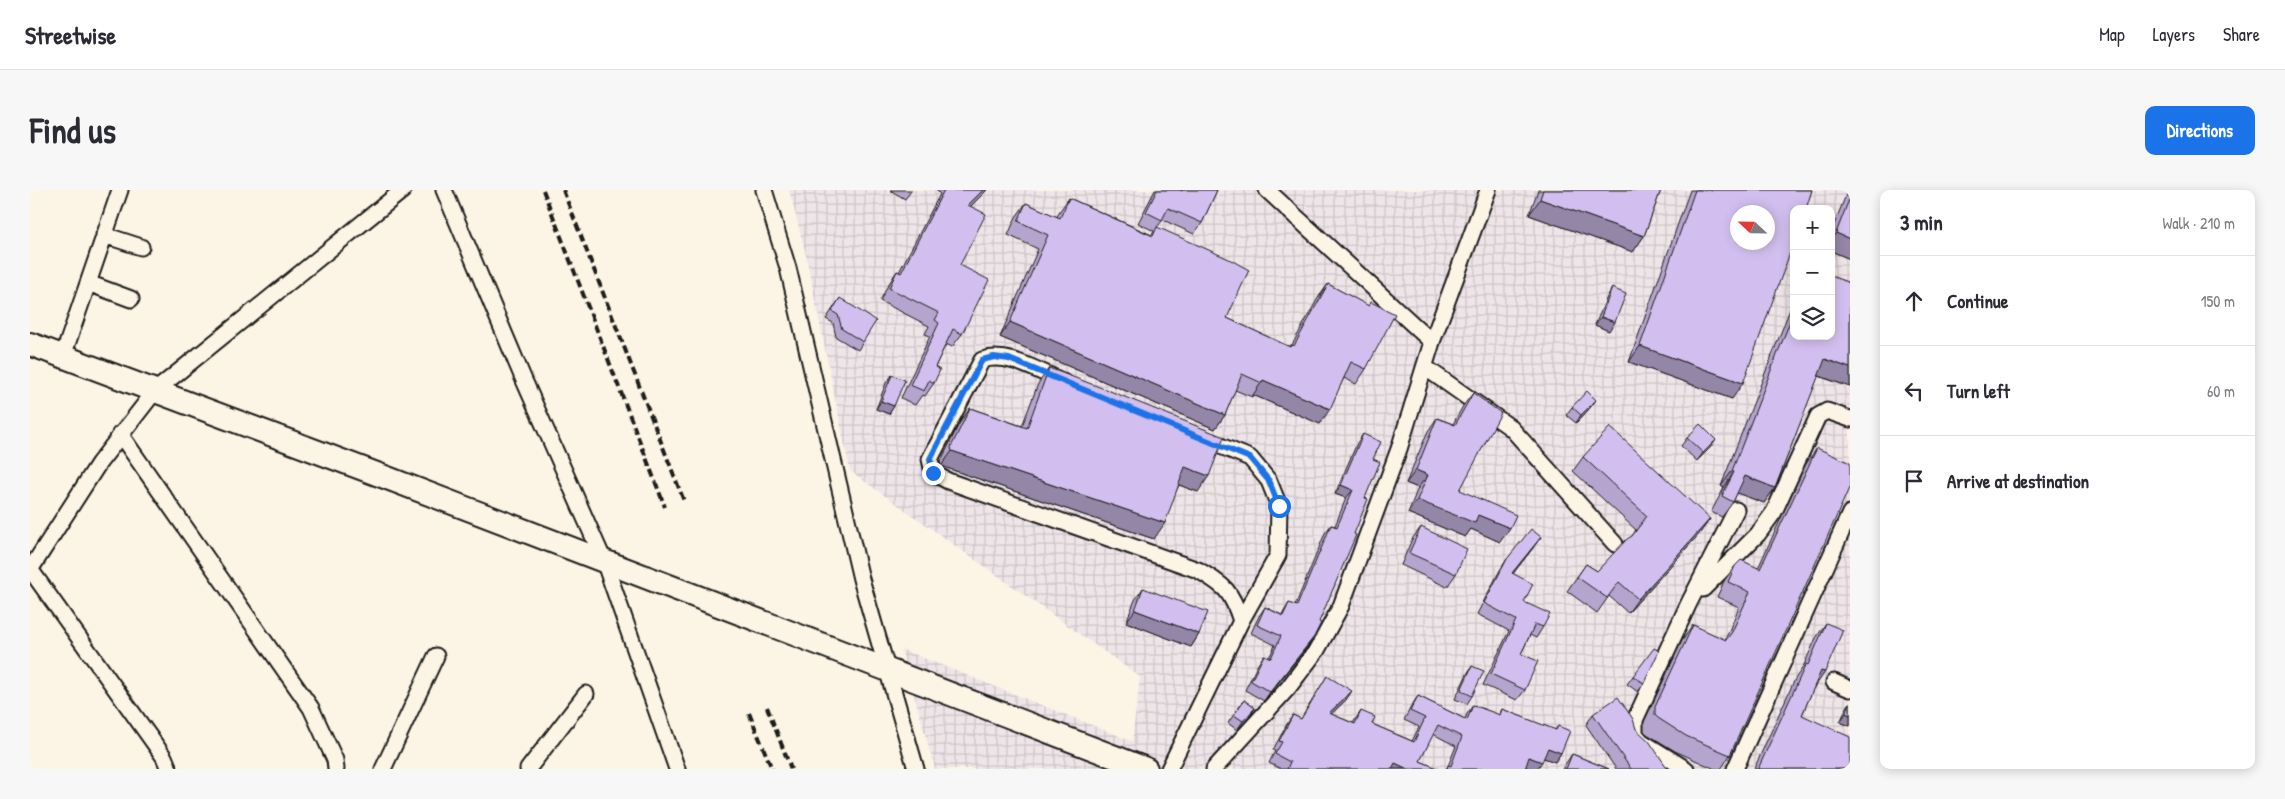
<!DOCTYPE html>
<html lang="en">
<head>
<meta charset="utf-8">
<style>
	:root { --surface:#fff; --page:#f7f7f7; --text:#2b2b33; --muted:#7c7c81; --line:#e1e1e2; --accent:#1a73e8 }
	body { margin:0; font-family:"Patrick Hand",sans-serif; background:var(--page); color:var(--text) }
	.controls { position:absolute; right:15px; top:15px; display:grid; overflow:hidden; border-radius:10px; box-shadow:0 2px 12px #0003 }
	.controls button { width:45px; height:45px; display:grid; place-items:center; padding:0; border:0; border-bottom:1px solid var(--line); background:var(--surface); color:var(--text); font:25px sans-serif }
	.compass { position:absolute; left:1700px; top:15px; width:45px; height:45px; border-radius:50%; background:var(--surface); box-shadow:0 2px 12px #0003; rotate:292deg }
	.stop { position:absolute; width:15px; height:15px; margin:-11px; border:4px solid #1a73e8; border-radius:50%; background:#fff }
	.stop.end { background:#1a73e8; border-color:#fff; box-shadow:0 1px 5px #0008 }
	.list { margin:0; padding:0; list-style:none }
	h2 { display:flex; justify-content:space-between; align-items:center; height:65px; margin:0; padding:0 20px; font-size:21px }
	h2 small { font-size:16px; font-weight:400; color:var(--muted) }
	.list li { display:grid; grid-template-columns:32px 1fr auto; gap:15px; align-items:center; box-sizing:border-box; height:90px; padding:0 20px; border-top:1px solid var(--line) }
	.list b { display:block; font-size:19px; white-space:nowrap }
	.list em { font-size:16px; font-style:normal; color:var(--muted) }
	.icon { flex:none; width:28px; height:28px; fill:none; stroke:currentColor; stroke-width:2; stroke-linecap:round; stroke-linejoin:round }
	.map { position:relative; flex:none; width:1820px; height:579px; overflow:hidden; border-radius:10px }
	header { display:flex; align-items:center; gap:30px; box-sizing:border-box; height:70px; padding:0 25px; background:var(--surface); border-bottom:1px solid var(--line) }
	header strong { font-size:24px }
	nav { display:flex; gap:28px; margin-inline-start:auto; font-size:18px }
	.intro { display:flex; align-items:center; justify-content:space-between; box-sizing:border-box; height:120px; padding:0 30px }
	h1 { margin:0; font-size:35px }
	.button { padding:12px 22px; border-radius:10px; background:var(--accent); color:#fff; font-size:18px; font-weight:700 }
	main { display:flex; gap:30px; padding:0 30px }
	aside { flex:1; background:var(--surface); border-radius:10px; box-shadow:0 2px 12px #0003 }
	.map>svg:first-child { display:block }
</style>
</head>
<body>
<header>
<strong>Streetwise</strong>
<nav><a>Map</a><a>Layers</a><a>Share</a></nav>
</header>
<div class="intro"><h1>Find us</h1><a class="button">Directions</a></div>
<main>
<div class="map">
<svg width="1820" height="579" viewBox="0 0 1820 579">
	<defs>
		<pattern id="industrial-grid" width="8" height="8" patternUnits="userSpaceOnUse" patternTransform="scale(1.25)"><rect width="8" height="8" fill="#efe5e8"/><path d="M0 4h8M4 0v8" fill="none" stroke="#ccc4c6"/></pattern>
	</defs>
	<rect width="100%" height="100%" fill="#fcf5e5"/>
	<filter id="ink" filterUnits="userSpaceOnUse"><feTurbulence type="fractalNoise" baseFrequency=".02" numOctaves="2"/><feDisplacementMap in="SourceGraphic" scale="10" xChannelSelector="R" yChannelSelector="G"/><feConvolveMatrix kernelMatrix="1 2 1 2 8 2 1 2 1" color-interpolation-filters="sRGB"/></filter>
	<g filter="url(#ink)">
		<path fill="url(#industrial-grid)" fill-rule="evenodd" d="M759,0H1820V579H905L871,459L1102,551L1110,487L820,281L775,61ZM1764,19H1801V146H1764ZM1708,22H1738V52H1708Z"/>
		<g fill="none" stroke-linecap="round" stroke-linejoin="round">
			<g stroke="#1c1c1c" stroke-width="19">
				<path id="minor" d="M414,0L493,188L574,371L647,579
					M734,0L758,78L831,389L886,579
					M1237,0L1402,152
					M74,45L111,57
					M58,93L101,109
					M33,166L90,0
					M1396,178L1481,238L1585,354
					M1032,191C1007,181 979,162 952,170L900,269L903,283L918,291L1168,380C1195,396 1201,400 1211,431
					M90,244L281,518L305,570L306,579
					M0,379L134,567L139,579
					M0,380L69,273L125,201L373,0
					M1673,399L1728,344L1744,322L1788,226L1797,221L1820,229
					M1804,492L1820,499
					M353,579L406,466
					M498,579L556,504
					M1139,579L1211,431L1248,365L1249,316L1239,291L1220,268L1171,248
					M1184,579L1258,498L1287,460L1311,416L1369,259L1402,152L1458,0
					M1656,579L1611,551L1605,544V530L1658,415L1706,320
					M1705,579L1820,323"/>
			</g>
			<g stroke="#1c1c1c" stroke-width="26">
				<path id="highway" d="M0,154L360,289L1116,579"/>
			</g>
			<use href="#minor" stroke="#fcf5e5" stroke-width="15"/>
			<use href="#highway" stroke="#fcf5e5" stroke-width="22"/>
			<path stroke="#1c1c1c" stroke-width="4" stroke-dasharray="8 4" stroke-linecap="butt" d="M513,0L635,317
				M533,0L654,311
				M737,517L761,579
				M719,523L742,579"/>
		</g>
		<path fill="#b5a4ce" stroke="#1c1c1c" d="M860,0H882L875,9Z
			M906,0H957L941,16L930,75L932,144L922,157L916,154L905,177L904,193L895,206L892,205L885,215L871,208L900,146L895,144L899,136L850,111L858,95L867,81L869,82L910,4Z
			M1125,0H1187L1172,33L1164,44L1133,30L1127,37L1197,128L1260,157L1261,155H1262L1288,108L1298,94L1338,116L1341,112L1336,179L1326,194L1314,188L1290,234L1223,205L1222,207L1205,200L1195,225L1185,239L970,147L1008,59L978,45L986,27L996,13L1027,27L1029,22L1039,8L1122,45L1124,41L1108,33Z
			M1508,0H1631L1614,46L1603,62L1499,25Z
			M1660,0H1782L1702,209L1599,172Z
			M1818,0H1820V69L1801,61V42Z
			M1820,93V197L1788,186L1745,298L1734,313L1707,303L1703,312L1692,327L1681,322L1694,298L1691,296L1764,109V146Z
			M1582,98L1579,141L1565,135L1577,107Z
			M810,108L833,152L828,160L806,147L803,133L796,129Z
			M1019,178L1168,302L1149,295L1124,349L911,276L910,273L929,234L940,218L992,236L1008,194Z
			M862,185L864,216L859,224L846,219L856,193Z
			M1443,203L1430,300L1470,352L1441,339L1435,347L1378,323L1388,298L1376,293L1398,241L1407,228L1423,234L1433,216Z
			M1542,217L1560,218L1546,233L1536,225Z
			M1333,244L1343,269L1335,308L1278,456L1234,511L1215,500L1228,474L1234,465L1239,468L1245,455L1221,443L1229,426L1235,417L1252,425L1259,413L1265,416L1295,343L1301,335L1305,336L1316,308L1305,304L1327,253Z
			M1657,248L1680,258L1667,271L1651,256Z
			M1787,258L1700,565L1691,579H1685L1645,561L1617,544L1614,541V532L1652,451L1663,435L1695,450L1709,417L1687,407L1694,391L1705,376L1728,378L1776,274Z
			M1553,267L1680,329L1670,343L1598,423L1579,406L1567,423L1537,401L1556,374L1567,381L1602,346L1606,340L1543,281Z
			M1391,337L1426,384L1417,397L1371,375L1382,349Z
			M1503,358L1483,383L1494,412L1513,437L1506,448L1500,445L1491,464L1495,500L1487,510L1453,495L1479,441L1447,424L1470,380L1477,369Z
			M1113,398L1169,444L1161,457L1096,432L1105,410Z
			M1796,433L1785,497H1784L1772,525L1820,579H1724L1765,489L1773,477L1786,448Z
			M1442,476V506L1437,514L1425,509L1437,484Z
			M1297,486L1316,510L1301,524L1323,533L1331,521L1342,534L1382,551L1389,537L1374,530L1382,515L1388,506L1435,529L1437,524L1443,515L1469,525L1472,519L1525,540L1528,536L1531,563L1525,572L1514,568L1496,577L1495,579H1416L1418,576L1426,556L1403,544L1390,571L1409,579H1251L1239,573L1245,561L1243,560L1257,534L1263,525L1271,529Z
			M1603,486L1614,493L1608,502L1597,494Z
			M1214,510L1225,518L1220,526L1207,540L1198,533Z
			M1820,512V536L1810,532L1816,519Z
			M1563,524L1606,539L1638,579H1586L1556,535Z
			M1542,564L1579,579H1532Z"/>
		<path fill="#9386a7" stroke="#1c1c1c" d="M953,0H957L929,28L938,15Z
			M1510,9L1614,46L1603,62L1499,25Z
			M1806,43L1820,49V69L1801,61V49Z
			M1571,127L1585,132L1579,141L1565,135Z
			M980,132L1195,225L1185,239L970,147Z
			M1610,156L1713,193L1702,209L1599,172Z
			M1795,169L1820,178V197L1784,184Z
			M1233,190L1300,219L1290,234L1223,205Z
			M1566,210L1560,218L1546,233L1551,225Z
			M851,211L864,216L859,224L846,219Z
			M1686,250L1680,258L1667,271L1673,263Z
			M922,261L1135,333L1124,349L911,276Z
			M1155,277L1179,286L1168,302L1144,293Z
			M1386,280L1398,285L1388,298L1376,293Z
			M1702,281L1704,282L1694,298L1691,296Z
			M1715,286L1745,298L1734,313L1704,302Z
			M1311,295L1323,300L1316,308L1305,304Z
			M1387,310L1448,325L1480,338L1470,352L1441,339L1435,347L1378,323Z
			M1680,329L1670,343L1598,423L1608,409Z
			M1511,347L1503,358L1475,394L1482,383Z
			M1105,420L1169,444L1161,457L1096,432Z
			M1284,447L1278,456L1234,511L1240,502Z
			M1791,481L1795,482L1785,497L1781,495Z
			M1322,501L1316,510L1293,532L1299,523Z
			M1225,518L1220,526L1207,540L1213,531Z
			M1816,523L1820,525V536L1810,532Z
			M1518,558L1531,563L1525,572L1511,567Z
			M1499,567L1512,572L1507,579H1501L1493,576Z
			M1365,573L1378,579H1361Z"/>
		<path fill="#d2bfef" stroke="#1c1c1c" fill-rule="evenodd" d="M914,0H953L938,15L956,24L930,75L959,90L932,144L923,139L905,177L910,180L904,193L899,190L894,201L880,195L909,133L905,130L909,123L859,98L867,81L871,83Z
			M1127,0H1150L1152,1V0H1187L1172,33L1138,18L1132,30L1116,22Z
			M1513,0H1631L1614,46L1510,9Z
			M1665,0H1782L1776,19H1764V52L1713,193L1610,156ZM1708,22H1738V52H1708Z
			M1820,7V49L1806,43Z
			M1039,8L1123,46L1127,37L1199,69L1219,80L1197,128L1260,157L1261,155L1264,156L1298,94L1339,116L1341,112L1365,124L1336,179L1321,172L1300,219L1233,190L1232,193L1212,184L1195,225L980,132L1018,45L988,31L996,13L1030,28Z
			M1801,86L1820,93V178L1795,169L1745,298L1715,286L1703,312L1692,306L1704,282L1702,281L1764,121V146H1801Z
			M1582,98L1596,104L1585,132L1571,127Z
			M810,108L846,131L833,152L812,139L808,125L802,121Z
			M1019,178L1080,201L1194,247L1179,286L1155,277L1135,333L922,261L921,257L940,218L997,238Z
			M862,185L875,190L864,216L851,211Z
			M1557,201L1566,210L1551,225L1542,217Z
			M1443,203L1471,223L1430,300L1486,325L1480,338L1448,325L1445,333L1387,310L1398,285L1386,280L1407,228L1425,235Z
			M1670,234L1686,250L1673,263L1657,248Z
			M1580,237L1680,329L1608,409L1589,392L1577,408L1547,387L1556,374L1567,381L1597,349L1602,346L1617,326L1553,267Z
			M1333,244L1351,252L1343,269L1350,272L1335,308L1338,309L1324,344L1326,345L1289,432L1291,433L1284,447L1240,502L1221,491L1234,465L1241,468L1251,446L1227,435L1235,417L1253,426L1259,413L1267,416L1301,335L1307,337L1323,300L1311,295Z
			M1787,258L1820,273V296L1700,565L1656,546L1628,528L1625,525V517L1663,435L1696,450L1702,442L1720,402L1698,392L1705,376L1711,370L1730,379Z
			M1391,337L1437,359L1426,384L1379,363Z
			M1501,339L1511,347L1482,383L1503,394L1494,412L1520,424L1513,437L1505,434L1491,464L1508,471L1495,500L1461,484L1486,430L1454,413L1477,369Z
			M1113,398L1178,422L1169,444L1105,420Z
			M1796,433L1813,440L1795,482L1791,481L1772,525L1820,547V579H1728L1776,474L1778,475Z
			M1624,458L1629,461L1614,493L1603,486Z
			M1442,476L1454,481L1442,506L1431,500Z
			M1297,486L1322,501L1299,523L1325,534L1331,521L1345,527L1342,534L1384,552L1395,528L1380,521L1388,506L1437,530L1443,515L1470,525L1472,519L1526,540L1528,536L1540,541L1531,563L1518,558L1512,572L1499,567L1495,579H1417L1418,575L1421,576L1432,547L1408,535L1390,571L1409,579H1378L1365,573L1362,579H1257L1260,572L1245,564L1252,552L1249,551L1263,525L1271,529Z
			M1588,507L1603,529L1606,539L1619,551L1638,579H1601L1563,524Z
			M1214,510L1225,518L1213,531L1204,525Z
			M1820,513V525L1816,523Z
			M1542,564L1579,579H1536Z"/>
	</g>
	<g fill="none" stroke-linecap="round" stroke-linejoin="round" filter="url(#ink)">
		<path stroke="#1a73e8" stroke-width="6" d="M903,283L900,269L952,170L964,167L979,169L1220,268L1239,291L1249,316"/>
	</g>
</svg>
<div class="controls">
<button>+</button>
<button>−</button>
<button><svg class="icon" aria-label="layers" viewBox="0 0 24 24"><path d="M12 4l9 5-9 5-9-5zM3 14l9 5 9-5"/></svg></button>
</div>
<svg class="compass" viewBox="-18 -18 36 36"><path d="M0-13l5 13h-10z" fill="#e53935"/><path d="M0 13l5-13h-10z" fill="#7c7c81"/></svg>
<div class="stop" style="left:1249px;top:316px"></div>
<div class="stop end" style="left:903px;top:283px"></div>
</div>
<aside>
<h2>3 min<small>Walk · 210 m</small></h2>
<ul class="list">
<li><svg class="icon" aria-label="ahead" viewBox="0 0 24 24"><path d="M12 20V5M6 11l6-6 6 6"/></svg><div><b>Continue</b></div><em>150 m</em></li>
<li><svg class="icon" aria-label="left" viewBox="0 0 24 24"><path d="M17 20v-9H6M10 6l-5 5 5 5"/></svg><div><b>Turn left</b></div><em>60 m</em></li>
<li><svg class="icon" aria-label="arrive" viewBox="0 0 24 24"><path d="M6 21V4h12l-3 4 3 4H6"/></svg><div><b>Arrive at destination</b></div></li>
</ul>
</aside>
</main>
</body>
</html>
